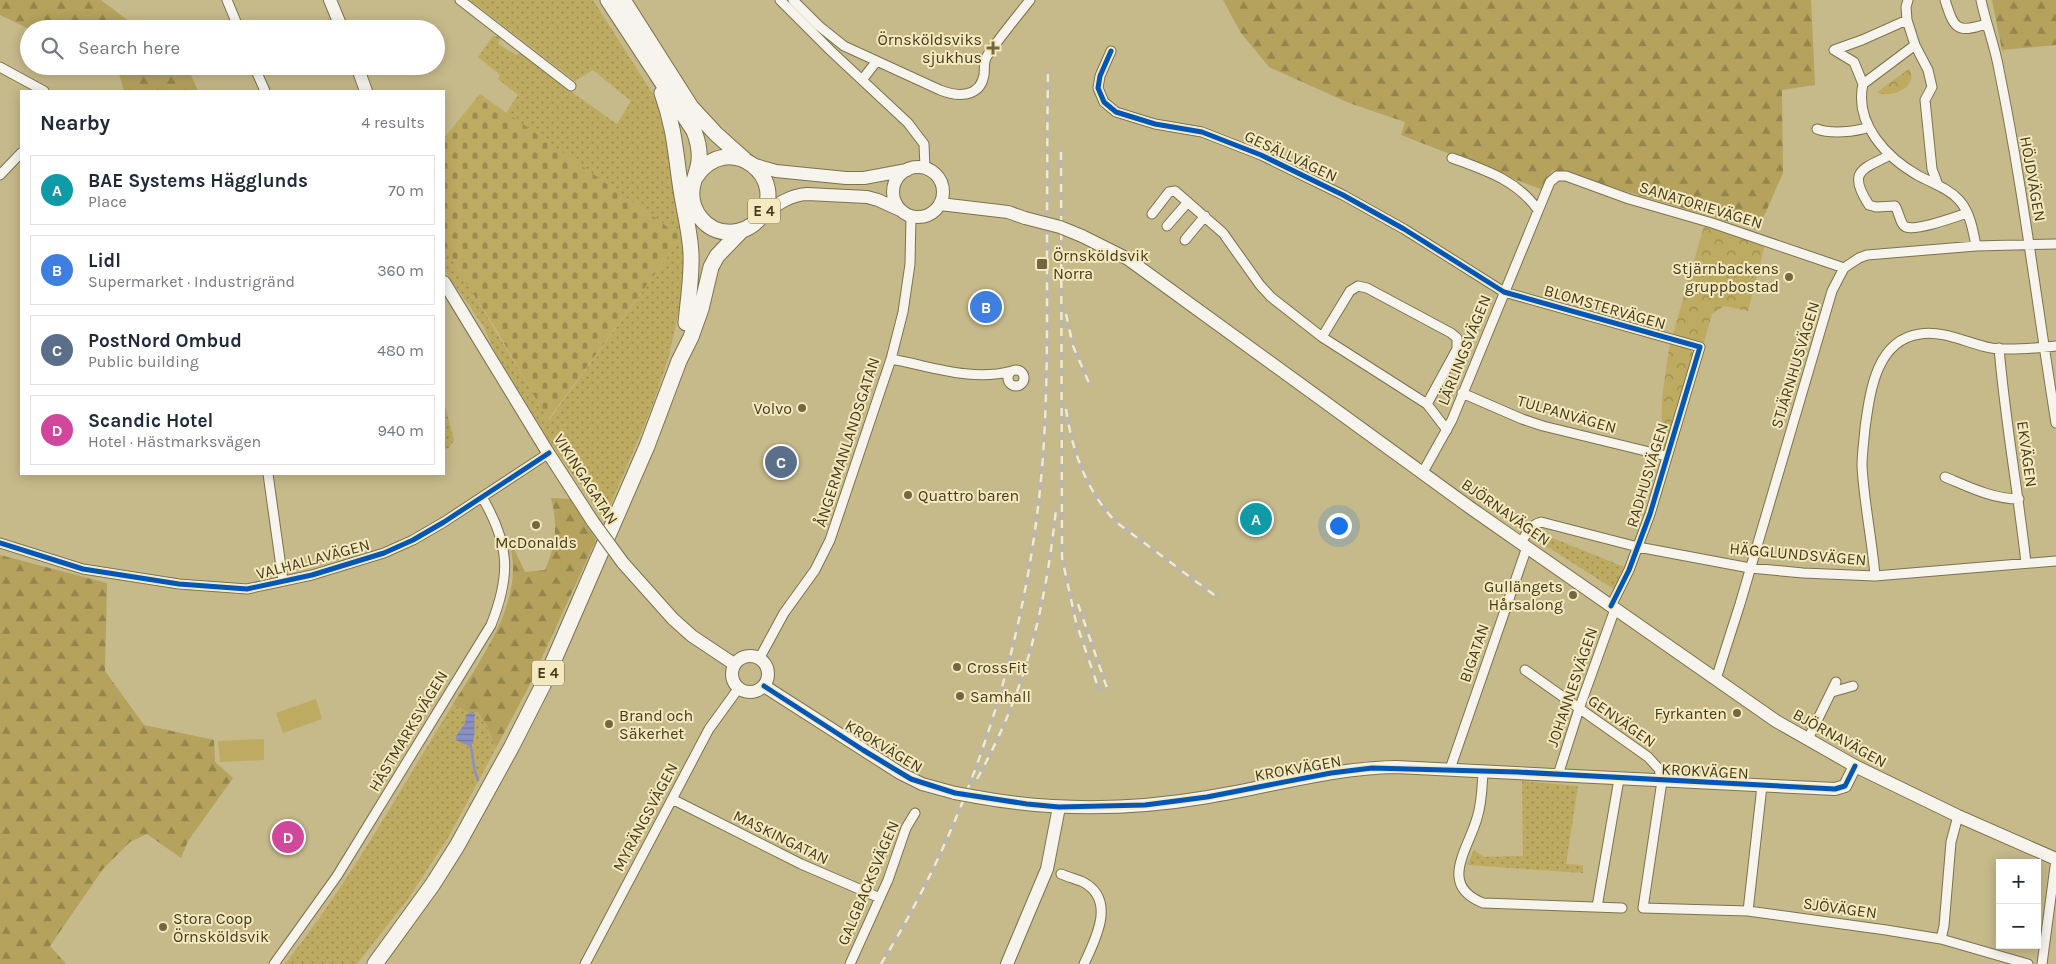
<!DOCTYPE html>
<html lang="en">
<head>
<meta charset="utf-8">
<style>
	:root { --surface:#fff; --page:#f2f2f3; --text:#1f2937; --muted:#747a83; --line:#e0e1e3; --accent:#72673f }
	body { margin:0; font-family:Karla,sans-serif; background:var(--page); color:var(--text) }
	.controls { position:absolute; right:15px; bottom:15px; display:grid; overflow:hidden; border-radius:0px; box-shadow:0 2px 12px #0003 }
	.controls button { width:45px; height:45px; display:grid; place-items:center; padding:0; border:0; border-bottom:1px solid var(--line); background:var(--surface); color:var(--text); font:25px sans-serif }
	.you { position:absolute; left:1338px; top:525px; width:18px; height:18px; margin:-12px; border:4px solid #fff; border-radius:50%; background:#1a73e8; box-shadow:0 0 0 8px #1a73e833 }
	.badge { display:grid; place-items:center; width:32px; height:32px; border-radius:50%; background:var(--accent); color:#fff; font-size:16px; font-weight:700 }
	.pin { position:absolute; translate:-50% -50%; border:2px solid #fff; box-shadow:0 1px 5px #0006 }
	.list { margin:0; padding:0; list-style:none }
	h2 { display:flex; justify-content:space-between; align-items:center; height:65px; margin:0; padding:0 20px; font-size:21px }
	h2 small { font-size:16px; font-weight:400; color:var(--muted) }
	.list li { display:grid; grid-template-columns:32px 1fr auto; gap:15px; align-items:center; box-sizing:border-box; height:70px; margin:0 10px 10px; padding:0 10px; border:1px solid var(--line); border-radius:0px }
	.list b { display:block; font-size:19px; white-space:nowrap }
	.list p { margin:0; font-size:16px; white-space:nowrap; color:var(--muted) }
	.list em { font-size:16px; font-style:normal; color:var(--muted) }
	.icon { flex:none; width:28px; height:28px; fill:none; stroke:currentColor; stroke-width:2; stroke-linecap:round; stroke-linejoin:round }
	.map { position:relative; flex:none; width:2056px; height:964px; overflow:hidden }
	.search { position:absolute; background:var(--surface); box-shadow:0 2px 12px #0003; left:20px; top:20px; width:425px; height:55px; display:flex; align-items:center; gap:12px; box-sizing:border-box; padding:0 18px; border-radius:28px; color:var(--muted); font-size:19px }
	.panel { position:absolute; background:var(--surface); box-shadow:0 2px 12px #0003; left:20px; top:90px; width:425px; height:385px; border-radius:0px }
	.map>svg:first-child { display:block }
</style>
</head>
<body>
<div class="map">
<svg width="2056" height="964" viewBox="0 0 2056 964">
	<defs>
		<pattern id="grass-dots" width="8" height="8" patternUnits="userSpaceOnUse" patternTransform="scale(1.25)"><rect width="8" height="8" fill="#beab62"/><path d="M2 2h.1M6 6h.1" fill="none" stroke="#9c8c50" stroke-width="1.8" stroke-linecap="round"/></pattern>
		<pattern id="forest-firs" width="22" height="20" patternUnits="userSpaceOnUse" patternTransform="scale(1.25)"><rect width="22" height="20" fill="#b4a25d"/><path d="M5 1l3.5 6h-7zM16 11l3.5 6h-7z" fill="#94854c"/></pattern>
		<pattern id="cemetery-stones" width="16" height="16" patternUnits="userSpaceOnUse" patternTransform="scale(1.25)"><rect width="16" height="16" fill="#beab62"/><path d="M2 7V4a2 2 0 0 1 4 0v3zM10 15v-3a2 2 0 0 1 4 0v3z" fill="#9c8c50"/></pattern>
		<pattern id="park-crowns" width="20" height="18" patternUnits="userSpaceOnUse" patternTransform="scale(1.25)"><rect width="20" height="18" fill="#beab62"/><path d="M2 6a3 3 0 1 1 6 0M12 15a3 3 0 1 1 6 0" fill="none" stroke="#9c8c50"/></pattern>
		<pattern id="water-rules" width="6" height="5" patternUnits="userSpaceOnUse" patternTransform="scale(1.25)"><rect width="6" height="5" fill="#8a90c1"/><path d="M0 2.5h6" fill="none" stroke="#72779c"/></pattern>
	</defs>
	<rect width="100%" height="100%" fill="#c6b98a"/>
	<path fill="url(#grass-dots)" d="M470,0H593L663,110L689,203L683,292L669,356L652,407L604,520L551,443L494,350L484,327L445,271L444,245L549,420L682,237L506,113L518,95L498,79L500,75L478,57L493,36H501L498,44L516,55L520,53L569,90L617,124L631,101L593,70L575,81Z
		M444,402L454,440L449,448L444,449Z
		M1535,531L1627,568L1615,590L1532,537Z
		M453,704L468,712H476L487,726L496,748L449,836L408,899L357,964H285C349,883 399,792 453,704Z
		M1522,781L1578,786L1566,864L1583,865V873L1467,865L1474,850L1484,857L1523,856Z"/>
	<path fill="url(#forest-firs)" d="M0,0H101L139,29H29L0,15Z
		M1223,0H1811L1815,85L1782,90L1783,173L1758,230L1552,170L1543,190L1401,135L1405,122L1349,103L1269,67L1241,33Z
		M1992,0H2056V45L2002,50Z
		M102,66H187L198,91H124L119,74Z
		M551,498L571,499L596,540L527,690L496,748L487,726L477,712H468L453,704C479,662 523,603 511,551L514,549L525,572L545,570C556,544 558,526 551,498Z
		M0,555L107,583L105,671L144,725L214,740L215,762L233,778L188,841L181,858L147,834L130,842L103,869L50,946L66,964H0Z"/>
	<path fill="url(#cemetery-stones)" d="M480,94L682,237L548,420L496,329L457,269L444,245V138Z"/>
	<path fill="url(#park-crowns)" d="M1909,69C1920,86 1891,100 1877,92Z
		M1704,226L1765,245L1748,311L1724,306L1712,314L1704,342L1673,334Z
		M1670,341L1688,346L1694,355L1666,446L1661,449L1662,398Z"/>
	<path fill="#beab62" d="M316,699L322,719L283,733L276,713Z
		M264,739V760L220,762L218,741Z"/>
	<path fill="url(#water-rules)" d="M471,712L475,714C473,727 477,734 471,747L456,740V736L465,723L466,715Z"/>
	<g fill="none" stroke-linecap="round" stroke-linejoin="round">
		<path stroke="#8a90c1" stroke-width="2.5" d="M471,747L475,772L478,780"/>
		<g stroke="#7b734f" stroke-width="11">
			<path id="street" d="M227,0L239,29
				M460,0L571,86
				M780,0L831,51L908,123L924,144L925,168
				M793,0L819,26L844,46L940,90C957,97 980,98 984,75C985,68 983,62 987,56C1000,37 1015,19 1030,0
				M1908,0L1906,7L1907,20L1915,45L1928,70L1931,83L1932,87L1925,100L1932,169L1938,185
				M1945,0C1954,28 1956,34 1986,24
				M1981,0C1986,24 1995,46 1999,70C2023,187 2037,306 2056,423
				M1915,45L1863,84C1854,124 1887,158 1919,176C1932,183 1948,188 1959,200C1970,212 1973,230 1976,246
				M1834,50L1862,40L1907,20
				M1834,50L1854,62L1863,84
				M1111,51L1100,76L1098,88L1104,102L1116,112L1155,124L1202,132L1261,155L1343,195L1404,229L1504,292L1700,347L1650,514L1629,570L1611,606
				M254,66L265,91
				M0,67L44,91
				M862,80L876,62
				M1817,129C1831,134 1855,132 1869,127
				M1890,155C1864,169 1846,170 1869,205L1876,207L1895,206C1899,211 1900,225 1906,227C1917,231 1955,217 1967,213
				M1452,158C1485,170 1517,180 1538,210
				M0,175L21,153
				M1152,214L1169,192L1175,191L1223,233L1260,285L1271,297L1322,337L1427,404L1447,430
				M1167,226L1188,202
				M1185,240L1205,216
				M1322,337L1350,291L1358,286L1367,288L1451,333L1457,338V349L1427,404
				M1999,348C2005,420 2018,491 2026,563
				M891,359C930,366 971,382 1012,371
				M1008 378a8 8 0 1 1 16 0a8 8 0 1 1-16 0Z
				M1462,393L1522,419L1543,426L1666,456
				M1423,472L1452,420L1550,182L1557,176H1566L1629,199L1712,223L1844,268
				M268,474L283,581
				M1945,477C1969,487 1993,499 2019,499
				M0,543L83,569L179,584L247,589L312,575L384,553L413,540L444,522L549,453
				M1521,543C1526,534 1530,525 1541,522L1638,547L1750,568L1803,573L1875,576L2056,561
				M1875,576C1872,539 1864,503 1862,466C1862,453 1864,441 1865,428C1870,392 1876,340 1920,334C1944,330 1969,344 1991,348C2010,351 2037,348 2056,346
				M759,659L784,613L815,570L830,540L891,359L903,312L910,264L911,216
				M1525,670L1648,757L1659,769L1662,781L1643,908L1748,911L1886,930L1941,939L2028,964
				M1716,679L1740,604L1832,291L1844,268L1859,258L1867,255L1976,246L2056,244
				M1832,692L1853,686
				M1808,739L1836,682
				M1450,769L1527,547
				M1483,772C1482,787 1482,803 1477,818C1468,850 1438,885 1483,903L1622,908
				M1558,775L1579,709L1615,609
				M672,799L801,864L880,898
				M1061,874C1068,877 1076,879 1083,882C1117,900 1095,940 1084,964
				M1597,907L1619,779
				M1748,911L1762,786
				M1941,939L1944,926L1951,842L1958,816
				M274,964L337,876L491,625C511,575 510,545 482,497
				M585,964L709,729L738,689
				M850,964L888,880L906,828L915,813
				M2042,964L2056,859"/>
		</g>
		<g stroke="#7b734f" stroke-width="14">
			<path id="secondary" d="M330,0L342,29
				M357,66L366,91
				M752,164L776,171L846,178H864L907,170
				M893 192a25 25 0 1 1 50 0a25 25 0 1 1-50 0Z
				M940,204L1008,212L1025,218
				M760,217C775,206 788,195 807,194L867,197L878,200L900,210
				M1082,236L1128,259L1472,509L1776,721L1855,766L1958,816L2056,859
				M444,282L547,451L593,522
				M623,563L673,619L692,636L734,664
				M732 674a18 18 0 1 1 36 0a18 18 0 1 1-36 0Z
				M764,686L900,773L922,784L955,793
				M977,797C1053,811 1132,810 1208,797C1270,787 1332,768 1396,767L1835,789L1845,786L1855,766
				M1007,964L1047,869L1059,807"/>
		</g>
		<g stroke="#7b734f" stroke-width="17">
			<path id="highway" d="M608,0L694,131C698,141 700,150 699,161C698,171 693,180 692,190C690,211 706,231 727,232C739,233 750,228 758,220C793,179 727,127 695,178
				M623,0L691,107L716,134L744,159
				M662,93C674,127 675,148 680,183C683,207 690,230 691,254C692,277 688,300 686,323
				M375,964L433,884L457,846L512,746L543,685L647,446L679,361L691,337L701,309L711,267L717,256L742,230"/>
		</g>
		<use href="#street" stroke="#f6f4ed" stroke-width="9"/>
		<use href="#secondary" stroke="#f6f4ed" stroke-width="12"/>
		<use href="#highway" stroke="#f6f4ed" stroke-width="15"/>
		<g stroke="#bbb7aa" stroke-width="4.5">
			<path id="rail" d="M1061,152L1062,558L1076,622L1099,690
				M1066,314L1073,346L1089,383
				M1066,409C1072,451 1087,492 1116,522L1217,597
				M1078,604L1107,688
				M977,779C1026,691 1045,609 1056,510
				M881,964C966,826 1019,667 1038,507C1047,435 1047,362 1047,289C1047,217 1047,144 1048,72"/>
		</g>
		<use href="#rail" stroke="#f4e9c0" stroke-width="2.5" stroke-dasharray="8" stroke-linecap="butt"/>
		<g stroke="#7b734f" stroke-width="14" stroke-linecap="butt">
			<path id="secondary-bridge" d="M1025,218L1060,227L1082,236
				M593,522L623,563
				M955,793L977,797"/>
		</g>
		<use href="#secondary-bridge" stroke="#f6f4ed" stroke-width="12"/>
		<g stroke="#f4e9c0" stroke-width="8">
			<path id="cycleway" d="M1111,51L1100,76L1098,88L1104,102L1116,112L1155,124L1202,132L1261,155L1343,195L1404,229L1504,292L1700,347L1650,514L1629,570L1611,606
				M0,543L83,569L179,584L247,589L312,575L384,553L413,540L444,522L549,453
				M764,686L863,750L911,779L955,793L1027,804L1059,807L1145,805L1207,797L1331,773L1372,768L1517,772L1835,789L1845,786L1855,766"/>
		</g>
		<use href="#cycleway" stroke="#0057b8" stroke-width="5"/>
	</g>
	<g fill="#72673f" stroke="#f4e9c0" stroke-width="2">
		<path d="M990.5 40.5h5v5h5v5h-5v5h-5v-5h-5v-5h5z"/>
		<rect x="1036" y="258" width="12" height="12" rx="2.5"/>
		<circle cx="1789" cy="277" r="5"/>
		<circle cx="802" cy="408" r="5"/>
		<circle cx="908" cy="495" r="5"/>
		<circle cx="536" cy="525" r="5"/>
		<circle cx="1573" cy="595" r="5"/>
		<circle cx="957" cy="667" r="5"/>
		<circle cx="960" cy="696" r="5"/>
		<circle cx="1737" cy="713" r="5"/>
		<circle cx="609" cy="724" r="5"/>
		<circle cx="163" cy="927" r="5"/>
	</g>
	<g text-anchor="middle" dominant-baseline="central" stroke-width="4" stroke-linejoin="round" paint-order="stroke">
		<g fill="#f4e9c0" stroke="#796f4a" stroke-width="1">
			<rect x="748" y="198.5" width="32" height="25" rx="4"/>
			<rect x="532" y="660.5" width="32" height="25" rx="4"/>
		</g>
		<g font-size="15" font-weight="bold" fill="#443b17">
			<text x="764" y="211">E 4</text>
			<text x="548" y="673">E 4</text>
		</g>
		<g font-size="16" fill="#443b17" stroke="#f4e9c0" text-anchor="start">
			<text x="982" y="39" text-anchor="end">Örnsköldsviks<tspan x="982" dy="18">sjukhus</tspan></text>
			<text x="1053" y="255">Örnsköldsvik<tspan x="1053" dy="18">Norra</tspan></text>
			<text x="1779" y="268" text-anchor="end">Stjärnbackens<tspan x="1779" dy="18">gruppbostad</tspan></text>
			<text x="792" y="408" text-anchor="end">Volvo</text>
			<text x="918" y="495">Quattro baren</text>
			<text x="536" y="542" text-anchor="middle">McDonalds</text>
			<text x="1563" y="586" text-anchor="end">Gullängets<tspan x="1563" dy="18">Hårsalong</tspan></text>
			<text x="967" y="667">CrossFit</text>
			<text x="970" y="696">Samhall</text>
			<text x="1727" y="713" text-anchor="end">Fyrkanten</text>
			<text x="619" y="715">Brand och<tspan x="619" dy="18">Säkerhet</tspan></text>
			<text x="173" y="918">Stora Coop<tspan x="173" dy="18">Örnsköldsvik</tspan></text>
		</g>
		<g font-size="16" fill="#443b17" stroke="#f4e9c0">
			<text transform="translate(1291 156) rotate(25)">GESÄLLVÄGEN</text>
			<text transform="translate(2033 179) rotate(80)">HÖJDVÄGEN</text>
			<text transform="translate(1701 205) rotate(17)">SANATORIEVÄGEN</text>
			<text transform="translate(1605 307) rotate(16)">BLOMSTERVÄGEN</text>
			<text transform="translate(1464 350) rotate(-68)">LÄRLINGSVÄGEN</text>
			<text transform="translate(1795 365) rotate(-73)">STJÄRNHUSVÄGEN</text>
			<text transform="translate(1567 414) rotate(16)">TULPANVÄGEN</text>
			<text transform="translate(847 442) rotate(-72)">ÅNGERMANLANDSGATAN</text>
			<text transform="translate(2027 454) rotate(82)">EKVÄGEN</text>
			<text transform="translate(1647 475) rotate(-73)">RADHUSVÄGEN</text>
			<text transform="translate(586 479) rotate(57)">VIKINGAGATAN</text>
			<text transform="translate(1506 512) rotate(35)">BJÖRNAVÄGEN</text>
			<text transform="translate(1798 554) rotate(5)">HÄGGLUNDSVÄGEN</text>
			<text transform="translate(313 559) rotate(-15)">VALHALLAVÄGEN</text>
			<text transform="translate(1474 653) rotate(-71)">BIGATAN</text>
			<text transform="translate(1572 687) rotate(-71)">JOHANNESVÄGEN</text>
			<text transform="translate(1622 721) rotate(35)">GENVÄGEN</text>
			<text transform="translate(408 731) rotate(-59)">HÄSTMARKSVÄGEN</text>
			<text transform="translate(1840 738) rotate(29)">BJÖRNAVÄGEN</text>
			<text transform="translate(884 746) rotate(31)">KROKVÄGEN</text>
			<text transform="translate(1298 768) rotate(-10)">KROKVÄGEN</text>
			<text transform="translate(1705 771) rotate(3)">KROKVÄGEN</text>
			<text transform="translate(645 817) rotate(-62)">MYRÄNGSVÄGEN</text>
			<text transform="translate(781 837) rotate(26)">MASKINGATAN</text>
			<text transform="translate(868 883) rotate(-67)">GALGBACKSVÄGEN</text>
			<text transform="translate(1840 908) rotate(8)">SJÖVÄGEN</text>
		</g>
	</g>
</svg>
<div class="controls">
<button>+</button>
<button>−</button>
</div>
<div class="you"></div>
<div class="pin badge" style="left:1256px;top:519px;background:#0f9aa8">A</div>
<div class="pin badge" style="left:986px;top:307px;background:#3f7fe0">B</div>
<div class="pin badge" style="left:781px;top:462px;background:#5c6f8a">C</div>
<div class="pin badge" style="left:288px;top:837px;background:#d1479c">D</div>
<div class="search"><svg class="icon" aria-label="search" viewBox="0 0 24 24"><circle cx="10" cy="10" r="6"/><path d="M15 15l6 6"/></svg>Search here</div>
<section class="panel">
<h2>Nearby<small>4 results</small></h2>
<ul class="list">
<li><span class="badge" style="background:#0f9aa8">A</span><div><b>BAE Systems Hägglunds</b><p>Place</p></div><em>70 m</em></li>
<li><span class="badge" style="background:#3f7fe0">B</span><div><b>Lidl</b><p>Supermarket · Industrigränd</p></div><em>360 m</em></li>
<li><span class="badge" style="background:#5c6f8a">C</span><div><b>PostNord Ombud</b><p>Public building</p></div><em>480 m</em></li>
<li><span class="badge" style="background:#d1479c">D</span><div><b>Scandic Hotel</b><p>Hotel · Hästmarksvägen</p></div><em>940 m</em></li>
</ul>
</section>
</div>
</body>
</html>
